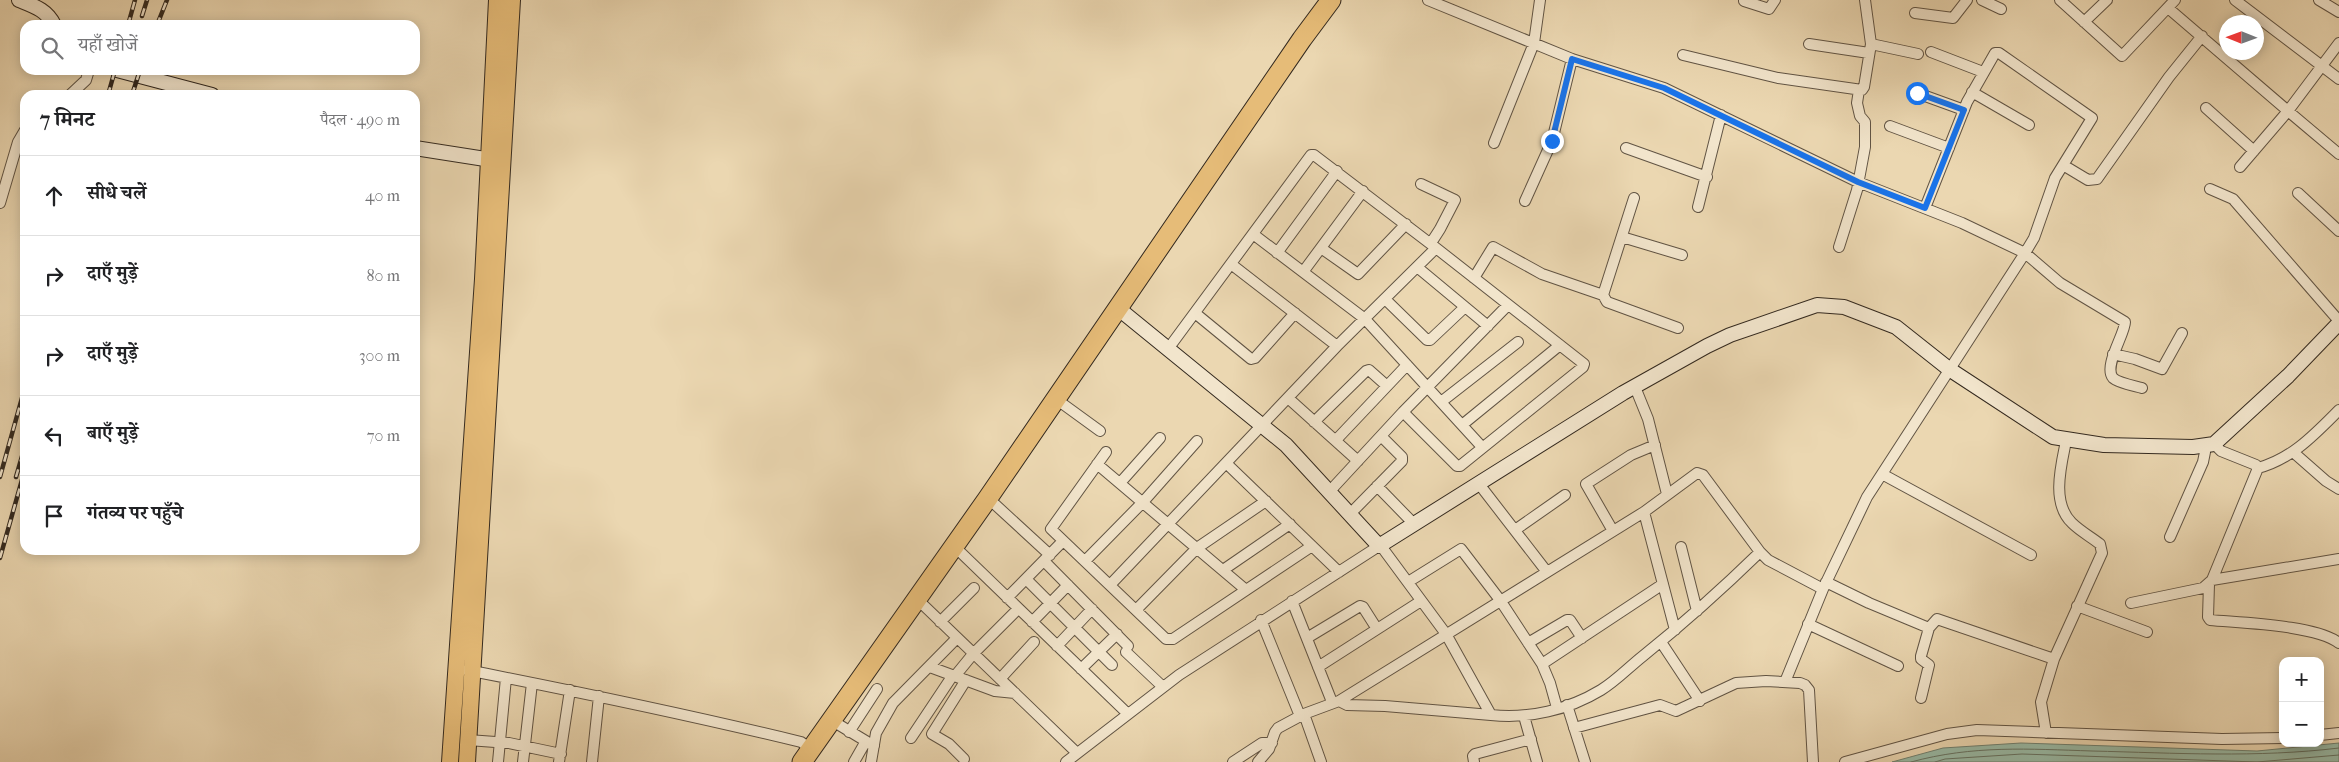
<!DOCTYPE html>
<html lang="hi">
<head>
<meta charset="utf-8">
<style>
	:root { --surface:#fff; --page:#f2f2f2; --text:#202124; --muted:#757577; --line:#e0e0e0 }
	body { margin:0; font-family:"IM FELL French Canon","Noto Serif Devanagari",serif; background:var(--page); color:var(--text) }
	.controls { position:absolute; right:15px; bottom:15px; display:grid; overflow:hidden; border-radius:10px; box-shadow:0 2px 12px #0003 }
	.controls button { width:45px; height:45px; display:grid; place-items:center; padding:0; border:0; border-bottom:1px solid var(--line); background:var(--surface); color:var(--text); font:25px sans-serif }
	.compass { position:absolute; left:2219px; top:15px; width:45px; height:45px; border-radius:50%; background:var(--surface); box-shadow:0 2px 12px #0003; rotate:271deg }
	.stop { position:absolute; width:15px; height:15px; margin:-11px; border:4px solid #1a73e8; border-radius:50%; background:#fff }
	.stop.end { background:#1a73e8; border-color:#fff; box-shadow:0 1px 5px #0008 }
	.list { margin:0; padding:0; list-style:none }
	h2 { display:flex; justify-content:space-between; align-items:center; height:65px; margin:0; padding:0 20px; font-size:21px }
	h2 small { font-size:16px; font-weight:400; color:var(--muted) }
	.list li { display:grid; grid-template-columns:32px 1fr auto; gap:15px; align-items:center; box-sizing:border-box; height:80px; padding:0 20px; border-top:1px solid var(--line) }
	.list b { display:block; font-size:19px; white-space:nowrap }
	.list em { font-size:16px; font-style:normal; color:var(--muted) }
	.icon { flex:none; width:28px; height:28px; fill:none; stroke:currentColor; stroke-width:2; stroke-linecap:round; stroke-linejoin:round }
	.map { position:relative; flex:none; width:2339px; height:762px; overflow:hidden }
	.search { position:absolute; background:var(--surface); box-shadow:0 2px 12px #0003; left:20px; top:20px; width:400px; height:55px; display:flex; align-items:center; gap:12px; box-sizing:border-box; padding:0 18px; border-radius:15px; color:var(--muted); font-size:19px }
	.panel { position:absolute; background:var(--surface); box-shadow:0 2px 12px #0003; left:20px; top:90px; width:400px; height:465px; border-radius:15px }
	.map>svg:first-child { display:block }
</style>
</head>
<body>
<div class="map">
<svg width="2339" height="762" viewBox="0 0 2339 762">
	<rect width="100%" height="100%" fill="#ebd7b1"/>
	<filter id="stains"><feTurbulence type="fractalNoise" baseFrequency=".004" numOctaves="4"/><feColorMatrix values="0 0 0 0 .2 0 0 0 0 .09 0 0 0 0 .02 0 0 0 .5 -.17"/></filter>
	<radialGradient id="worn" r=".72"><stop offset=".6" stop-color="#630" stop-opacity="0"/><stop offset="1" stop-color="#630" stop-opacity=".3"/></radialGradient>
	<path fill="#99baa6" stroke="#708070" d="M2021,743L2257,751L2339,743V762H1892L1943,748Z"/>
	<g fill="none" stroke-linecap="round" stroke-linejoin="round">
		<path stroke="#667262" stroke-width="1" d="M1911,762C1973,745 2029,749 2092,751C2175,753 2257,758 2339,748
			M1935,762L1945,759L2022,754L2257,762L2339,755"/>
		<g stroke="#615444" stroke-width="12">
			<path id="street" d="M1428,0L1572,59L1664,88L1858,182L1962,223L2025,253L1867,497L1823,589L1785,682
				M1982,0L2001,9
				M2060,0L2122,56L2175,0
				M2235,0L2339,79
				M2319,0L2339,12
				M1744,1L1769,9L1775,0
				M2168,8L2288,111L2339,43
				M1915,13L1953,18L1967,0
				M2084,22L2107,0
				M1809,44L1869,53
				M1871,44L1918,54
				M1931,52L1983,72
				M1683,55L1778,78L1862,90L1864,87L1871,44L1865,0
				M1972,92L2029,125
				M1917,93L1964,110
				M70,95L86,80L89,70
				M2206,108L2254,151
				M1890,126L1949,148
				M1494,143L1534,43L1540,0
				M1626,148L1707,177
				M2063,165L2088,180L2097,179L2169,77L2202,36
				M2240,167L2288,111L2339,154
				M1421,184L1455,200L1440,229L1431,243
				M2210,189L2233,199L2339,321
				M2298,193L2339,231
				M1525,201L1552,141L1572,59
				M0,203L18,142L25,130
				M1698,207L1721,115
				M1925,208L1967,102L1995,53H1999L2092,118L2055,178L2034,238L2025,253L2060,283L2125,322C2125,334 2103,366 2113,378C2118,383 2135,386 2142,388
				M1253,234L1365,319L1482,447
				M1622,237L1682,255
				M1839,247L1857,190L1865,147V122L1860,116L1857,103L1859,90
				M1321,248L1358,274L1406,224
				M1277,253L1337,171
				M1231,264L1337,346
				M1417,267L1488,326
				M1303,272L1363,191
				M1474,278L1493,247L1542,274L1603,295L1634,198
				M1603,295L1607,302L1678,328
				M1385,299L1427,340H1430L1465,307
				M1195,313L1251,359L1255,358L1295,313
				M1168,349L1311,155H1314L1436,248L1584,364L1583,367L1460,466H1457L1403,412
				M2113,354L2135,359L2162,369L2182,333
				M1635,387L1648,419L1667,494
				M1288,398L1358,461
				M1056,399L1100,431
				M1441,402L1518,342
				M1314,422L1366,371L1369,370L1387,386
				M1462,425L1560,345
				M1336,440L1407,365
				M1106,452L1051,529L1166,639H1173L1312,546
				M2293,452L2326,481L2339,489
				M1226,463L1339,572
				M1097,464L1246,590
				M2258,468C2292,459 2315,434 2339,410
				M1882,474L2031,555
				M1120,483L1160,438
				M1479,484L1547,572
				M1377,486L1415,525
				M1329,492L1403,412L1508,305
				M988,498L1050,555
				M1644,512L1675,630
				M1349,515L1402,461V457L1381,436
				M1515,530L1565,495
				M1613,531L1586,484L1631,455L1655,445
				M2170,537L2203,462L2205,452L2202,446
				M954,546L1128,714
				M1381,546L1446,634L1491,715C1529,719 1568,710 1601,690C1616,681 1629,667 1643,656C1684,623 1722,589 1760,552L1768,560L1823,589
				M1681,547L1697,611
				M1044,561L1128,646
				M1085,561L1143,502L1197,441
				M1223,570L1290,524
				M1026,579L1112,665
				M2212,580L2339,559
				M1408,582L1461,549L1500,600L1542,664L1550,683L1557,708
				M1826,582L1869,603L1929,628L1937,619L2054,659
				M2209,584L2208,617L2210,620C2241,623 2316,625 2339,643
				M1110,585L1337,346L1436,248
				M916,598L1077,753
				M1007,598L1063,541
				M1292,601L1332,702
				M2131,603L2203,588L2212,580L2258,468L2256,465L2221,451L2214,444
				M2077,606L2147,632
				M1136,610L1197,548L1266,501
				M1261,620L1300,716
				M940,622L974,588
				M1032,622L1068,585
				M1808,624L1898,666
				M1307,638L1360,606L1363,607L1377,629
				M1661,642L1700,701
				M1528,643L1567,620H1570L1582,638
				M1057,646L1092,609
				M1126,652L1163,687
				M1542,664L1663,584
				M930,667L995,691L1015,693
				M1318,667L1421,601
				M1081,669L1117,634
				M467,670C579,692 690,715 801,742L811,749
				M955,676L973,654L1018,609
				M1000,679L1034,642
				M1921,698L1929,665L1921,659V656L1929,628
				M1339,701L1347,705L1385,706L1491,715
				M1567,705L1585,762
				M1304,714L1321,762
				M1524,716L1537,762
				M831,720L874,746
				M1574,728L1660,705L1676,711L1736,683L1766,681L1800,683L1805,685L1809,690L1813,762
				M849,732L877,689
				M2046,733L2041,702L2054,659L2102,553L2100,544C2091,537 2080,531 2072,523C2051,503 2061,466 2066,441
				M2320,735L2339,733
				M911,738L953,675
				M468,740L509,743L561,754
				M964,759L949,744L932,734L966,680
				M498,762L506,678
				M523,762L532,683
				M559,762L570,690
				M592,762L599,696
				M854,762L866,741
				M871,762L876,733L893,703L957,638
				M1066,762L1179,675L1379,546
				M1233,762L1262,743H1272
				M1258,762L1269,749L1275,732L1278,728L1304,714L1339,701L1644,512L1697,473L1703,475L1760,552
				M1474,762L1473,756L1475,754L1531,739
				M1845,762L1947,734L1977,730L2222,739L2283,738"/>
		</g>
		<g stroke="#33291f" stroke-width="16">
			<path id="secondary" d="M19,0C34,6 47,10 54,25
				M117,70L212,95
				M415,148L498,161
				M1119,309L1286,445L1379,546L1623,393L1707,346L1730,335L1817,305L1844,307L1896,327L1949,369L2053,437L2104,445L2193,447L2214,444L2288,376L2339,323"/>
		</g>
		<g stroke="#33291f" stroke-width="18">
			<path id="primary" d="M450,762L483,279L497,0
				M467,762L512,0"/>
		</g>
		<g stroke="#33291f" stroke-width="21">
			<path id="highway" d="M802,762L988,498L1302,39L1331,0"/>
		</g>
		<use href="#street" stroke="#f2e5cc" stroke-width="10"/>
		<use href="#secondary" stroke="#f2e5cc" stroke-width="14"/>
		<use href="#primary" stroke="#e6bc78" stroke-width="16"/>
		<use href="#highway" stroke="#e6bc78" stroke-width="19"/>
		<g stroke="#33291f" stroke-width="4.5">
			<path id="rail" d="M142,16L147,0
				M128,25L135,0
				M157,25L167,0
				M108,95L115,70
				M132,95L140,70
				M0,477L25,387
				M16,477L25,446
				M0,558L25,469"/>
		</g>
		<use href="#rail" stroke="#f2e5cc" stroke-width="2.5" stroke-dasharray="8" stroke-linecap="butt"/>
	</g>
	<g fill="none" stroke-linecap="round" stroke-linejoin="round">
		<path stroke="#1a73e8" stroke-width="6" d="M1552,141L1572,59L1664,88L1858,182L1925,208L1964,110L1917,93"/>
	</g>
	<rect width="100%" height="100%" filter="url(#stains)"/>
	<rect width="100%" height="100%" fill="url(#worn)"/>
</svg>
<div class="controls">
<button>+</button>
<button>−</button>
</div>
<svg class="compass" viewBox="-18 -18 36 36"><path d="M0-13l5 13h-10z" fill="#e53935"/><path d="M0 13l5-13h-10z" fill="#757577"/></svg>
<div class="stop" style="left:1917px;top:93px"></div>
<div class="stop end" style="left:1552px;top:141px"></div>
<div class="search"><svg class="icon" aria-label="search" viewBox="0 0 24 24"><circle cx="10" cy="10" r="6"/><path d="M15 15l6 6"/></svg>यहाँ खोजें</div>
<section class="panel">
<h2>7 मिनट<small>पैदल · 490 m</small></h2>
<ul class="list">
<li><svg class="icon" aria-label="ahead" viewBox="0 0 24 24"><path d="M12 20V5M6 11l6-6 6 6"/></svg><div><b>सीधे चलें</b></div><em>40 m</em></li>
<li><svg class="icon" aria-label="right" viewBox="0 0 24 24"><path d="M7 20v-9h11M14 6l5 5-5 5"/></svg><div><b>दाएँ मुड़ें</b></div><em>80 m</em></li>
<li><svg class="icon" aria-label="right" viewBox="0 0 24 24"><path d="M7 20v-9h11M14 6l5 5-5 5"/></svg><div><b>दाएँ मुड़ें</b></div><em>300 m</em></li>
<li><svg class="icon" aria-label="left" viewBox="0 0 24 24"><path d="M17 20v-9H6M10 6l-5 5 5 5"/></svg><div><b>बाएँ मुड़ें</b></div><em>70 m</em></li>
<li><svg class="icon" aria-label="arrive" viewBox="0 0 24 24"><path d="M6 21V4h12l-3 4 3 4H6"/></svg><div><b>गंतव्य पर पहुँचे</b></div></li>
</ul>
</section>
</div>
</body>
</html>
